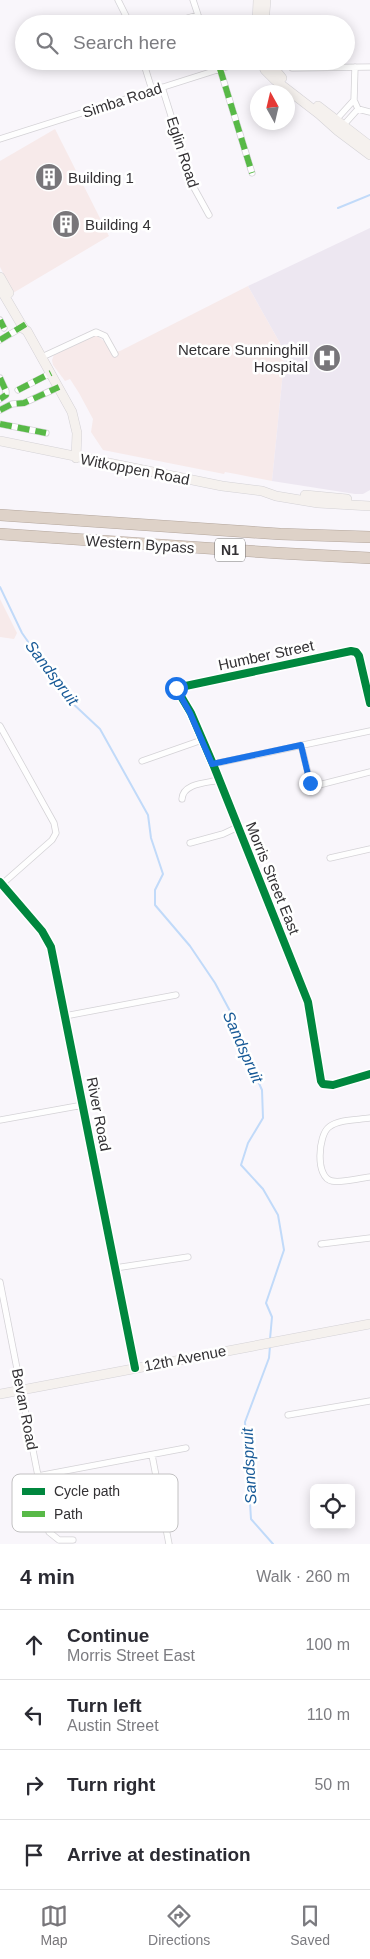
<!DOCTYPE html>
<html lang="en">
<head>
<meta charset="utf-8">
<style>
	:root { --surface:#fff; --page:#f2f2f3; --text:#2b2b33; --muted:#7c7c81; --line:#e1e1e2; --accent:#78767a }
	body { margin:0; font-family:Helvetica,sans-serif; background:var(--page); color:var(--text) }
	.controls { position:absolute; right:15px; bottom:15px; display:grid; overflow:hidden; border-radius:8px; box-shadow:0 2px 12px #0003 }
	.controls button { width:45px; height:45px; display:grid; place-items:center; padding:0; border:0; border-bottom:1px solid var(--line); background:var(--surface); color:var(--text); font:25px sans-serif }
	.compass { position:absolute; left:250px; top:85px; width:45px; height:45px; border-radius:50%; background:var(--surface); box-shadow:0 2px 12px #0003; rotate:352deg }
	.stop { position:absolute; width:15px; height:15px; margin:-11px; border:4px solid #1a73e8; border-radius:50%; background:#fff }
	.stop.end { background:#1a73e8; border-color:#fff; box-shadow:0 1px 5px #0008 }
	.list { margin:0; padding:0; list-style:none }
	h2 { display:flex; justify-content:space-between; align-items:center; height:65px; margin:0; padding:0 20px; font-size:21px }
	h2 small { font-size:16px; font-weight:400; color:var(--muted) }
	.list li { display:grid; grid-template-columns:32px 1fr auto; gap:15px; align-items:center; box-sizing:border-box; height:70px; padding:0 20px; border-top:1px solid var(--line) }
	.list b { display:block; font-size:19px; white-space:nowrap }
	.list p { margin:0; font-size:16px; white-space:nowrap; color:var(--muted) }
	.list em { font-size:16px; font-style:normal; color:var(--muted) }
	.icon { flex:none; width:28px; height:28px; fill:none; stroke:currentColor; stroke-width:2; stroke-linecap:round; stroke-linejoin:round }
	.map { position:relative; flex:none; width:370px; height:1544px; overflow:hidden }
	.search { position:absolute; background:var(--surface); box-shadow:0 2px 12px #0003; left:15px; right:15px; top:15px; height:55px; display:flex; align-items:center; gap:12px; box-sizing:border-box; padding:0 18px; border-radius:28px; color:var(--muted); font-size:19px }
	.sheet { height:345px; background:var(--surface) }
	nav { display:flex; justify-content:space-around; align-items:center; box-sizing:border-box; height:70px; border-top:1px solid var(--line); background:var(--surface); font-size:14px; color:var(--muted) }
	nav a { display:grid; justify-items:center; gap:2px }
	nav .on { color:var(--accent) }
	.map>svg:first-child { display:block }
</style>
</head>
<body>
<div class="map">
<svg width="370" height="1544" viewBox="0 0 370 1544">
	<rect width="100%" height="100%" fill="#f9f6fb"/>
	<path fill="#f7eaea" d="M55,129L109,236L13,293L0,267V161Z
		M248,286L285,352L272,481L236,474L225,472L224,474L103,450L91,432L93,419L79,393L70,379L65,381L53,365L52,360L54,355L96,335L105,342L111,353L120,351Z
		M0,599L17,633L14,639L0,637Z"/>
	<path fill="#ede7f1" d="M370,228V490L363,494H355L272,481L285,352L248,286Z"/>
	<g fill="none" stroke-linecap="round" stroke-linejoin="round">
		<path stroke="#c1daf9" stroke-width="2" d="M338,208L370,195
			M0,587L22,633L68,699L100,729L148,815L151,838L163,874L155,890V905L190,946L215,983L230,1011L246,1055L262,1090L263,1118L248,1143L241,1165L263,1189L278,1215L284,1250L266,1303L272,1317L270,1339
			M270,1346L269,1358L245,1422L251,1519L273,1544"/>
		<g stroke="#d4d2d6" stroke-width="7">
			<path id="street" d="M118,0L130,24
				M193,0L201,24
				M167,24L198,15
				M143,61L152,90
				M355,67L354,100L358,109L370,112
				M292,68L370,67
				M220,69L252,173
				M162,87L193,186L209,215
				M335,121L354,100
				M341,128L358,109
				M0,139L239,63
				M0,320L4,328
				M0,340L24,326
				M42,357L96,332L105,336L115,354
				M0,378L6,391V395L0,399
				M18,390L51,373
				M0,410L12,404L24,403L59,387
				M0,424L46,433
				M370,703L359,656L356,652L351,651L176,688L191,713L213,764L308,1002L321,1081L323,1084L333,1085L370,1074
				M0,726L54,823L56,833L52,840L0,886
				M301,745L311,785L315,786L370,772
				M142,761L202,740
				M213,764L370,731
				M182,799C183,783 207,783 219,780
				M190,843L223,834L238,827
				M330,858L370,849
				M0,882L42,931L51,947L135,1368
				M65,1016L176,995
				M370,1118C358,1120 339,1119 329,1127C318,1135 315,1178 332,1181C343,1183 359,1178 370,1177
				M0,1120L83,1105
				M321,1244L370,1238
				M115,1268L188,1257
				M0,1282L49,1532L59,1540H73
				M288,1415L370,1401
				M152,1455L169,1544
				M38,1476L186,1448"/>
		</g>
		<g stroke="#d4d2d6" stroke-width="10">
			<path id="secondary" d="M257,24L258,0
				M264,24L266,0
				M261,61L265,70L275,80L319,114L338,131L370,155
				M268,61L282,78
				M236,64L240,61
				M318,106L370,146
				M0,277L9,293
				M0,288L24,329L27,331L72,412L77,433L76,458
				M0,441L222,486L262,491L276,496L318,503L370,506
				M305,495L347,499
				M0,1394L370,1324"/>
		</g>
		<g stroke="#b3a69d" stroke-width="12">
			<path id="highway" d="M0,515L280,534L370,537
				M0,534L277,553L370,558"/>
		</g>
		<use href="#street" stroke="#fefefe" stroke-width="5.5"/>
		<use href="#secondary" stroke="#f5f1ee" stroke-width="9"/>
		<use href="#highway" stroke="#ded2c8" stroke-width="11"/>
		<path stroke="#58b947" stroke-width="6" stroke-dasharray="12 6" stroke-linecap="butt" d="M220,69L252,173
			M0,320L4,328
			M0,340L26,324
			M0,378L6,391V395L0,399
			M18,390L51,373
			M0,410L12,404L24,403L59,387
			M0,424L46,433"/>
		<g stroke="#fff" stroke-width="11">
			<path id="cycleway" d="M370,703L359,656L356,652L351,651L176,688L191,713L213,764L308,1002L321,1081L323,1084L333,1085L370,1074
				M0,882L42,931L51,947L135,1368"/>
		</g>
		<use href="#cycleway" stroke="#00873e" stroke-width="8"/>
	</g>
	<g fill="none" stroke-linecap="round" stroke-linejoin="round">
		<path stroke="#1a73e8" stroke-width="6" d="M176,688L190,713L212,764L301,745L310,783"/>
	</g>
	<defs>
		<g id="building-disc" transform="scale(1.4375)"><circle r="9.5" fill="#78767a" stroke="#fff"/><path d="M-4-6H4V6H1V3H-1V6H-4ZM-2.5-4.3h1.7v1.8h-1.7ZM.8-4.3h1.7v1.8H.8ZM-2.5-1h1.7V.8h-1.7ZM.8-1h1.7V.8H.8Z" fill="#fff"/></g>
		<g id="hospital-disc" transform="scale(1.4375)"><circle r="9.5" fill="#78767a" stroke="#fff"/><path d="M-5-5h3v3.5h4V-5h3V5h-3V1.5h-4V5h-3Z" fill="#fff"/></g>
	</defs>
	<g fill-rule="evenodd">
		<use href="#building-disc" x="49" y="177"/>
		<use href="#building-disc" x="66" y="224"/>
		<use href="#hospital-disc" x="327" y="358"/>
	</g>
	<g text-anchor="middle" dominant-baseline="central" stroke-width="5" stroke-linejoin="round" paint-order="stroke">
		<rect fill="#fff" stroke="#706f71" stroke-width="1" x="215" y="538.5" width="30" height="23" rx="4"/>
		<g font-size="14" font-weight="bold" fill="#333134">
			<text x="230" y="550">N1</text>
		</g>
		<g font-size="15" fill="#333134" stroke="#fff">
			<text transform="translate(122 100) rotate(-18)">Simba Road</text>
			<text transform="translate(183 152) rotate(72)">Eglin Road</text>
			<text transform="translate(135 469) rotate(11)">Witkoppen Road</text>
			<text transform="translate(140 544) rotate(4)">Western Bypass</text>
			<text transform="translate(266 655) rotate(-12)">Humber Street</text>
			<text transform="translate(273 878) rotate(68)">Morris Street East</text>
			<text transform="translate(99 1114) rotate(79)">River Road</text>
			<text transform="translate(185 1358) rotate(-11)">12th Avenue</text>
			<text transform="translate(25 1409) rotate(79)">Bevan Road</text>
		</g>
		<g font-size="15" fill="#333134" stroke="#fff" text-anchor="start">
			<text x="68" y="177">Building 1</text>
			<text x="85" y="224">Building 4</text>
			<text x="308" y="349" text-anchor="end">Netcare Sunninghill<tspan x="308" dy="17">Hospital</tspan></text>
		</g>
		<g font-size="16" font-style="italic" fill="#185a97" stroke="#fff">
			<text transform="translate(52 673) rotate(53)">Sandspruit</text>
			<text transform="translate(243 1047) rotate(66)">Sandspruit</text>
			<text transform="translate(249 1466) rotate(-93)">Sandspruit</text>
		</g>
	</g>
	<rect x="12" y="1474" width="166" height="58" rx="8" fill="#fff" stroke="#c2c1c2" stroke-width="1"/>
	<rect x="22" y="1488" width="23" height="7" fill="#00873e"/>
	<rect x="22" y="1511" width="23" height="6" fill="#58b947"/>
	<g font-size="14" fill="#333134">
		<text x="54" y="1496">Cycle path</text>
		<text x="54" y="1519">Path</text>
	</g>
</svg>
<div class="controls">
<button><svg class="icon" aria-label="locate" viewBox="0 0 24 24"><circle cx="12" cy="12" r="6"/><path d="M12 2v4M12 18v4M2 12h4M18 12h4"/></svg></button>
</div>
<svg class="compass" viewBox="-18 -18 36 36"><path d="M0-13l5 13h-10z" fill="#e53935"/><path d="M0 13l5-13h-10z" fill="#7c7c81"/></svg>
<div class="stop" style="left:176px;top:688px"></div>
<div class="stop end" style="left:310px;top:783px"></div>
<div class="search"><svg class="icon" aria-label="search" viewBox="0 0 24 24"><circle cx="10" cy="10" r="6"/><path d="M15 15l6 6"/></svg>Search here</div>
</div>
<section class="sheet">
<h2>4 min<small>Walk · 260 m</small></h2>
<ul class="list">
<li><svg class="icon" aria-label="ahead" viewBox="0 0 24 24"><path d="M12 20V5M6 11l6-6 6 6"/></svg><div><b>Continue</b><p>Morris Street East</p></div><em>100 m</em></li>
<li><svg class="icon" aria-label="left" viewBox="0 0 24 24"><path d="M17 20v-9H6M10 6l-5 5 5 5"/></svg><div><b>Turn left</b><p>Austin Street</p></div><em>110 m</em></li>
<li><svg class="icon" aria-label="right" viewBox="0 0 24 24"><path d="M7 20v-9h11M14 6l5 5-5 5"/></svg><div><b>Turn right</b></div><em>50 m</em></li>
<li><svg class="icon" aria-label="arrive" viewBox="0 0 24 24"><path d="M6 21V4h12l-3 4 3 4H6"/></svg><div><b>Arrive at destination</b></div></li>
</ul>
</section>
<nav>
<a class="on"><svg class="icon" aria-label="map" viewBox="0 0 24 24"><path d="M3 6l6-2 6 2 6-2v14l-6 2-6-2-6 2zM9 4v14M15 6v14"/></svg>Map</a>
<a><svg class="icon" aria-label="directions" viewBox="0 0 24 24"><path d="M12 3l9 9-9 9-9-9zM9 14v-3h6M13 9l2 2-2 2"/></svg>Directions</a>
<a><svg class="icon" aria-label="saved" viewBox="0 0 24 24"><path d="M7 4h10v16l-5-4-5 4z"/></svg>Saved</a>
</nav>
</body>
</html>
